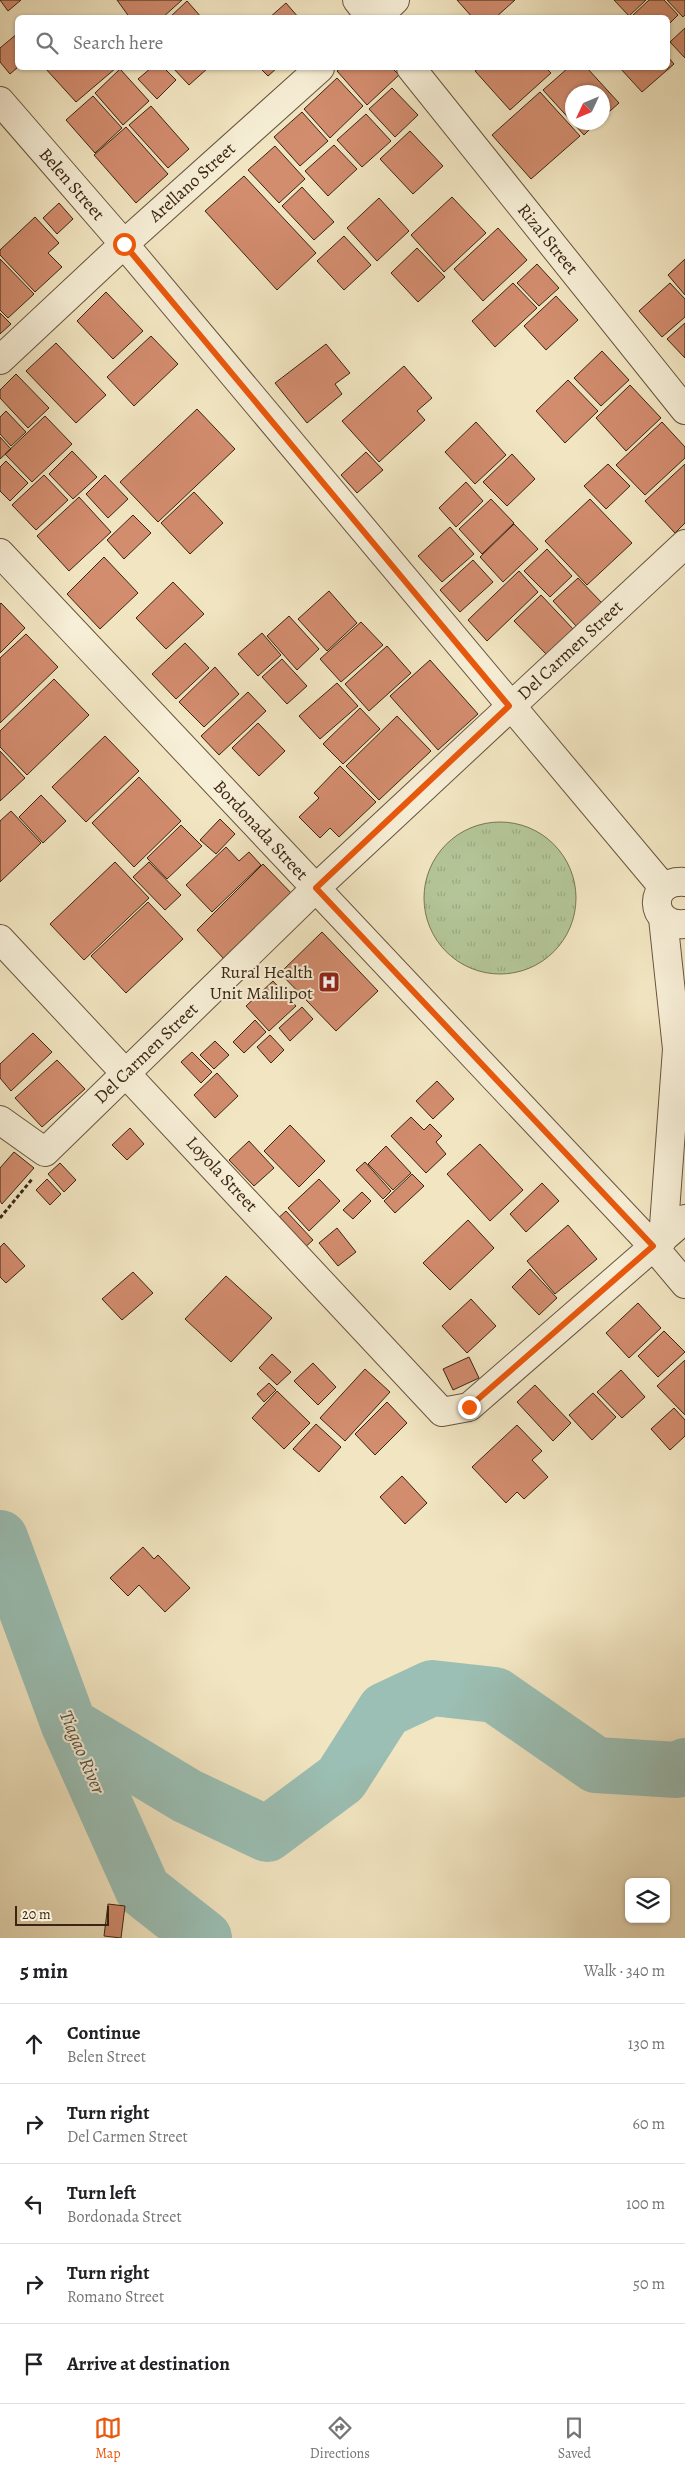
<!DOCTYPE html>
<html lang="en">
<head>
<meta charset="utf-8">
<style>
	:root { --surface:#fff; --page:#f2f2f2; --text:#202124; --muted:#757577; --line:#e0e0e0; --accent:#ea580c }
	body { margin:0; font-family:Alegreya,serif; background:var(--page); color:var(--text) }
	.controls { position:absolute; right:15px; bottom:15px; display:grid; overflow:hidden; border-radius:8px; box-shadow:0 1px 4px #0004 }
	.controls button { width:45px; height:45px; display:grid; place-items:center; padding:0; border:0; border-bottom:1px solid var(--line); background:var(--surface); color:var(--text); font:25px sans-serif }
	.compass { position:absolute; left:565px; top:85px; width:45px; height:45px; border-radius:50%; background:var(--surface); box-shadow:0 1px 4px #0004; rotate:226deg }
	.scale { position:absolute; left:15px; bottom:12px; width:94px; box-sizing:border-box; padding-left:5px; border:2px solid #3a2512; border-top:0; font-size:14px; line-height:18px; white-space:nowrap; color:#3a2512; -webkit-text-stroke:4px #f7efd7; paint-order:stroke }
	.stop { position:absolute; width:15px; height:15px; margin:-11px; border:4px solid #ea580c; border-radius:50%; background:#fff }
	.stop.end { background:#ea580c; border-color:#fff; box-shadow:0 1px 5px #0008 }
	.list { margin:0; padding:0; list-style:none }
	h2 { display:flex; justify-content:space-between; align-items:center; height:65px; margin:0; padding:0 20px; font-size:21px }
	h2 small { font-size:16px; font-weight:400; color:var(--muted) }
	.list li { display:grid; grid-template-columns:32px 1fr auto; gap:15px; align-items:center; box-sizing:border-box; height:80px; padding:0 20px; border-top:1px solid var(--line) }
	.list b { display:block; font-size:19px; white-space:nowrap }
	.list p { margin:0; font-size:16px; white-space:nowrap; color:var(--muted) }
	.list em { font-size:16px; font-style:normal; color:var(--muted) }
	.icon { flex:none; width:28px; height:28px; fill:none; stroke:currentColor; stroke-width:2; stroke-linecap:round; stroke-linejoin:round }
	.map { position:relative; flex:none; width:685px; height:1938px; overflow:hidden }
	.search { position:absolute; background:var(--surface); box-shadow:0 1px 4px #0004; left:15px; right:15px; top:15px; height:55px; display:flex; align-items:center; gap:12px; box-sizing:border-box; padding:0 18px; border-radius:8px; color:var(--muted); font-size:19px }
	.sheet { height:465px; background:var(--surface) }
	nav { display:flex; justify-content:space-around; align-items:center; box-sizing:border-box; height:70px; border-top:1px solid var(--line); background:var(--surface); font-size:14px; color:var(--muted) }
	nav a { display:grid; justify-items:center; gap:2px }
	nav .on { color:var(--accent) }
	.map>svg:first-child { display:block }
</style>
</head>
<body>
<div class="map">
<svg width="685" height="1938" viewBox="0 0 685 1938">
	<defs>
		<pattern id="park-tufts" width="24" height="20" patternUnits="userSpaceOnUse" patternTransform="scale(1.25)"><rect width="24" height="20" fill="#b4c698"/><path d="M3 7l-1-3M5 7V3M7 7l1-3M15 17l-1-3M17 17v-4M19 17l1-3" fill="none" stroke="#9caa82"/></pattern>
	</defs>
	<rect width="100%" height="100%" fill="#f2e6c2"/>
	<filter id="stains"><feTurbulence type="fractalNoise" baseFrequency=".004" numOctaves="4"/><feColorMatrix values="0 0 0 0 .2 0 0 0 0 .09 0 0 0 0 .02 0 0 0 .5 -.17"/></filter>
	<radialGradient id="worn" r=".72"><stop offset=".6" stop-color="#630" stop-opacity="0"/><stop offset="1" stop-color="#630" stop-opacity=".3"/></radialGradient>
	<path fill="url(#park-tufts)" stroke="#777655" d="M424 898a76 76 0 1 1 152 0a76 76 0 1 1-152 0Z"/>
	<g fill="none" stroke-linecap="round" stroke-linejoin="round">
		<path stroke="#9bbfb4" stroke-width="56" d="M0,1538L69,1725L143,1890L204,1938
			M69,1725L187,1796L267,1834L341,1779L385,1710L432,1688L495,1695L596,1765L677,1770L685,1766"/>
	</g>
	<path fill="#d28c6e" stroke="#3a2512" d="M0,0H21L8,11Z
		M117,0H182L162,18H130Z
		M457,0H515L495,18H473Z
		M614,0H646L629,16Z
		M649,0H664L678,15L668,25V18H635L633,15Z
		M667,0H685V15L683,17Z
		M187,1L202,18H169Z
		M286,3L299,18H269Z
		M685,28V58L670,42Z
		M18,33V67L10,74L0,62V48Z
		M668,57L674,64L642,92L620,68H668Z
		M45,68H116L76,102Z
		M151,68H164L176,80L157,99L138,79Z
		M173,68H208L189,85Z
		M260,68H277L268,76Z
		M341,68H392L399,75L367,105L337,71Z
		M479,68H546L551,73L510,110L475,71Z
		M568,68H587L619,103L602,118V92H572V122H597L584,135L543,90Z
		M120,69L149,101L123,125L95,93Z
		M337,78L363,106L330,138L304,109Z
		M392,88L418,115L395,137L369,109Z
		M540,92L580,136L531,179L492,135Z
		M93,96L122,128L95,153L66,120Z
		M151,106L189,149L168,168L129,125Z
		M302,112L328,141L300,166L274,137Z
		M366,114L391,141L362,167L337,140Z
		M126,127L168,174L136,203L94,155Z
		M410,131L443,166L413,194L380,159Z
		M334,145L357,169L328,196L305,171Z
		M275,146L305,179L279,203L248,170Z
		M244,176L316,253L277,290L205,211Z
		M302,187L334,222L314,240L282,206Z
		M452,197L486,233L444,272L411,235Z
		M379,198L409,231L377,261L347,228Z
		M59,203L73,219L57,234L43,218Z
		M35,217L59,243L48,253L62,267L35,292L0,255V250Z
		M498,228L527,260L483,301L454,269Z
		M344,236L371,265L344,290L317,261Z
		M417,248L445,277L418,302L391,273Z
		M0,259L34,294L8,318L0,310Z
		M685,259V295L668,275Z
		M537,264L559,288L539,306L517,283Z
		M513,283L537,308L495,347L472,321Z
		M670,283L685,299V317L662,337L639,311Z
		M106,292L143,331L113,359L77,321Z
		M556,296L578,320L546,350L524,326Z
		M0,313L11,324L0,334Z
		M685,323V358L667,339Z
		M151,336L178,364L134,406L107,377Z
		M56,343L106,395L76,423L26,371Z
		M326,344L350,373L335,384L342,394L307,423L275,383Z
		M602,351L629,380L601,406L574,378Z
		M404,366L432,398L417,411L425,420L379,462L342,421Z
		M16,374L49,408L28,428L0,398V390Z
		M568,380L598,411L565,443L536,411Z
		M630,385L661,418L626,451L596,418Z
		M197,409L235,449L158,522L120,482Z
		M6,411L26,432L11,446L0,434V417Z
		M45,416L72,444L32,482L5,454Z
		M476,422L506,455L475,484L445,452Z
		M662,422L685,447V458L645,495L616,465Z
		M0,437L11,449L0,459Z
		M72,451L97,477L73,499L49,474Z
		M366,452L383,470L357,493L341,475Z
		M512,454L535,479L507,506L483,482Z
		M6,461L28,483L10,501L0,491V467Z
		M608,464L630,486L606,509L584,486Z
		M685,464V523L675,533L645,501Z
		M44,475L68,500L36,530L12,505Z
		M105,475L128,499L108,518L86,494Z
		M466,482L483,501L456,527L439,508Z
		M194,492L223,523L190,554L161,523Z
		M79,497L111,532L69,571L37,536Z
		M491,499L514,523L482,554L459,529Z
		M590,499L632,543L587,585L545,541Z
		M133,515L151,533L124,559L107,540Z
		M514,524L538,549L503,582L480,557Z
		M450,527L474,554L442,582L418,556Z
		M547,549L572,576L550,597L524,571Z
		M104,557L138,593L100,629L67,594Z
		M473,560L493,582L460,612L440,590Z
		M519,571L538,592L487,641L468,620Z
		M578,578L602,603L577,627L553,601Z
		M173,582L204,614L166,649L136,618Z
		M329,591L357,623L327,651L298,619Z
		M541,595L574,630L547,655L514,621Z
		M1,603L25,628L0,653V604Z
		M289,616L319,649L297,670L267,636Z
		M361,622L383,645L341,682L320,659Z
		M262,633L281,655L258,676L238,654Z
		M26,634L58,667L0,723V658Z
		M185,643L209,668L176,699L152,674Z
		M387,646L411,673L369,711L345,684Z
		M282,659L307,686L287,704L262,677Z
		M430,660L478,714L438,750L390,696Z
		M215,667L239,694L204,727L179,702Z
		M54,679L89,715L27,775L0,747V731Z
		M337,683L358,706L320,739L299,716Z
		M248,692L266,711L219,755L201,736Z
		M360,708L380,729L343,764L323,744Z
		M397,716L431,751L379,800L346,766Z
		M258,723L285,751L259,776L232,748Z
		M105,736L139,771L86,822L52,787Z
		M0,751L25,778L0,801Z
		M340,766L376,802L339,837L330,828L320,838L299,817L319,798L314,793Z
		M139,777L181,821L134,867L92,823Z
		M41,795L66,821L43,843L19,817Z
		M11,811L41,843L0,882V821Z
		M220,819L235,834L216,854L200,840Z
		M181,825L202,846L167,879L147,858Z
		M226,847L239,861L249,852L261,865L212,912L186,885Z
		M115,862L149,898L84,960L50,924Z
		M149,862L181,895L165,910L133,877Z
		M263,864L295,897L224,959L197,930Z
		M148,902L183,939L126,993L91,956Z
		M322,932L378,991L336,1031L280,973Z
		M273,981L296,1006L269,1031L246,1006Z
		M302,1007L313,1019L290,1041L279,1028Z
		M255,1020L266,1032L244,1053L233,1042Z
		M33,1033L52,1052L11,1091L0,1078V1064Z
		M270,1035L284,1050L271,1063L257,1047Z
		M215,1041L229,1055L214,1069L200,1055Z
		M192,1052L212,1072L201,1083L181,1062Z
		M57,1060L85,1089L42,1127L15,1098Z
		M217,1073L238,1096L215,1118L194,1095Z
		M437,1081L454,1099L433,1119L416,1101Z
		M411,1117L424,1130L430,1124L442,1136L436,1142L446,1154L426,1173L391,1136Z
		M290,1125L325,1161L299,1187L264,1151Z
		M130,1128L144,1144L127,1160L112,1145Z
		M249,1141L274,1168L254,1186L229,1160Z
		M480,1144L523,1190L490,1221L447,1174Z
		M386,1146L411,1173L393,1190L368,1164Z
		M14,1152L34,1168L2,1204L0,1201V1168Z
		M365,1162L391,1191L383,1199L356,1170Z
		M60,1163L76,1180L64,1192L48,1174Z
		M412,1174L424,1186L395,1213L384,1201Z
		M47,1179L61,1194L50,1205L36,1190Z
		M319,1179L340,1201L309,1231L288,1208Z
		M542,1183L559,1201L526,1232L510,1214Z
		M362,1192L371,1201L353,1219L343,1210Z
		M286,1211L313,1240L302,1250L275,1221Z
		M468,1220L494,1248L450,1290L423,1263Z
		M568,1225L597,1259L555,1294L527,1261Z
		M337,1228L356,1252L338,1266L319,1243Z
		M4,1243L25,1266L6,1283L0,1277V1247Z
		M530,1269L557,1298L539,1315L512,1287Z
		M133,1272L153,1293L122,1320L102,1299Z
		M226,1276L272,1318L231,1362L185,1319Z
		M471,1299L496,1326L467,1353L442,1326Z
		M638,1303L661,1328L629,1358L606,1333Z
		M664,1331L685,1352L658,1377L638,1356Z
		M272,1354L291,1372L277,1385L259,1368Z
		M469,1357L479,1378L453,1390L443,1369Z
		M685,1360V1415L657,1386Z
		M313,1363L336,1387L318,1405L294,1381Z
		M365,1369L390,1392L345,1441L320,1418Z
		M621,1370L645,1397L622,1418L597,1392Z
		M269,1383L276,1390L264,1402L257,1394Z
		M535,1385L571,1423L553,1441L517,1402Z
		M277,1391L310,1423L284,1449L252,1418Z
		M593,1393L616,1417L592,1440L569,1415Z
		M387,1402L407,1423L375,1455L355,1434Z
		M674,1408L685,1420V1436L670,1450L651,1429Z
		M316,1424L341,1447L319,1472L293,1449Z
		M517,1425L542,1451L532,1460L548,1477L524,1499L517,1492L506,1503L472,1467Z
		M402,1476L427,1503L405,1524L380,1497Z
		M143,1547L154,1559L158,1555L190,1588L165,1612L139,1585L128,1596L110,1578Z
		M108,1904L125,1906L121,1938L104,1936Z"/>
	<g fill="none" stroke-linecap="round" stroke-linejoin="round">
		<g stroke="#68553e" stroke-width="30">
			<path id="minor" d="M357,0L371,18
				M376,18L395,0
				M411,68L685,410
				M0,101L124,244L663,887
				M0,360L124,244L320,68
				M0,553L653,1246L685,1284
				M685,882C646,879 649,928 685,924
				M0,939L442,1412L469,1407L685,1219
				M0,1120L45,1152L316,888L685,544
				M663,1239L677,1049L663,918"/>
		</g>
		<path stroke="#3a2512" stroke-width="3" stroke-dasharray="4 2.5" stroke-linecap="butt" d="M0,1218L33,1178"/>
		<use href="#minor" stroke="#f7efd7" stroke-width="28"/>
	</g>
	<g fill="none" stroke-linecap="round" stroke-linejoin="round">
		<path stroke="#ea580c" stroke-width="6" d="M124,244L509,706L316,888L653,1246L469,1407"/>
	</g>
	<defs>
		<g id="hospital-square" transform="scale(1.125)"><rect x="-9" y="-9" width="18" height="18" rx="4" fill="#8f2418" stroke="#f7efd7"/><path d="M-5-5h3v3.5h4V-5h3V5h-3V1.5h-4V5h-3Z" fill="#fff"/></g>
	</defs>
	<g fill-rule="evenodd">
		<use href="#hospital-square" x="329" y="982"/>
	</g>
	<g text-anchor="middle" dominant-baseline="central" stroke-width="4" stroke-linejoin="round" paint-order="stroke">
		<g font-size="18" fill="#3a2512" stroke="#f7efd7">
			<text transform="translate(192 182) rotate(-42)">Arellano Street</text>
			<text transform="translate(72 184) rotate(49)">Belen Street</text>
			<text transform="translate(548 239) rotate(51)">Rizal Street</text>
			<text transform="translate(570 650) rotate(-43)">Del Carmen Street</text>
			<text transform="translate(261 830) rotate(47)">Bordonada Street</text>
			<text transform="translate(146 1053) rotate(-44)">Del Carmen Street</text>
			<text transform="translate(222 1174) rotate(47)">Loyola Street</text>
		</g>
		<g font-size="18" fill="#3a2512" stroke="#f7efd7" text-anchor="end">
			<text x="313" y="972">Rural Health<tspan x="313" dy="21">Unit Malilipot</tspan></text>
		</g>
		<g font-size="19" font-style="italic" fill="#575343" stroke="#f7efd7">
			<text transform="translate(82 1752) rotate(67)">Tiagao River</text>
		</g>
	</g>
	<rect width="100%" height="100%" filter="url(#stains)"/>
	<rect width="100%" height="100%" fill="url(#worn)"/>
</svg>
<div class="controls">
<button><svg class="icon" aria-label="layers" viewBox="0 0 24 24"><path d="M12 4l9 5-9 5-9-5zM3 14l9 5 9-5"/></svg></button>
</div>
<svg class="compass" viewBox="-18 -18 36 36"><path d="M0-13l5 13h-10z" fill="#e53935"/><path d="M0 13l5-13h-10z" fill="#757577"/></svg>
<div class="scale">20 m</div>
<div class="stop" style="left:124px;top:244px"></div>
<div class="stop end" style="left:469px;top:1407px"></div>
<div class="search"><svg class="icon" aria-label="search" viewBox="0 0 24 24"><circle cx="10" cy="10" r="6"/><path d="M15 15l6 6"/></svg>Search here</div>
</div>
<section class="sheet">
<h2>5 min<small>Walk · 340 m</small></h2>
<ul class="list">
<li><svg class="icon" aria-label="ahead" viewBox="0 0 24 24"><path d="M12 20V5M6 11l6-6 6 6"/></svg><div><b>Continue</b><p>Belen Street</p></div><em>130 m</em></li>
<li><svg class="icon" aria-label="right" viewBox="0 0 24 24"><path d="M7 20v-9h11M14 6l5 5-5 5"/></svg><div><b>Turn right</b><p>Del Carmen Street</p></div><em>60 m</em></li>
<li><svg class="icon" aria-label="left" viewBox="0 0 24 24"><path d="M17 20v-9H6M10 6l-5 5 5 5"/></svg><div><b>Turn left</b><p>Bordonada Street</p></div><em>100 m</em></li>
<li><svg class="icon" aria-label="right" viewBox="0 0 24 24"><path d="M7 20v-9h11M14 6l5 5-5 5"/></svg><div><b>Turn right</b><p>Romano Street</p></div><em>50 m</em></li>
<li><svg class="icon" aria-label="arrive" viewBox="0 0 24 24"><path d="M6 21V4h12l-3 4 3 4H6"/></svg><div><b>Arrive at destination</b></div></li>
</ul>
</section>
<nav>
<a class="on"><svg class="icon" aria-label="map" viewBox="0 0 24 24"><path d="M3 6l6-2 6 2 6-2v14l-6 2-6-2-6 2zM9 4v14M15 6v14"/></svg>Map</a>
<a><svg class="icon" aria-label="directions" viewBox="0 0 24 24"><path d="M12 3l9 9-9 9-9-9zM9 14v-3h6M13 9l2 2-2 2"/></svg>Directions</a>
<a><svg class="icon" aria-label="saved" viewBox="0 0 24 24"><path d="M7 4h10v16l-5-4-5 4z"/></svg>Saved</a>
</nav>
</body>
</html>
